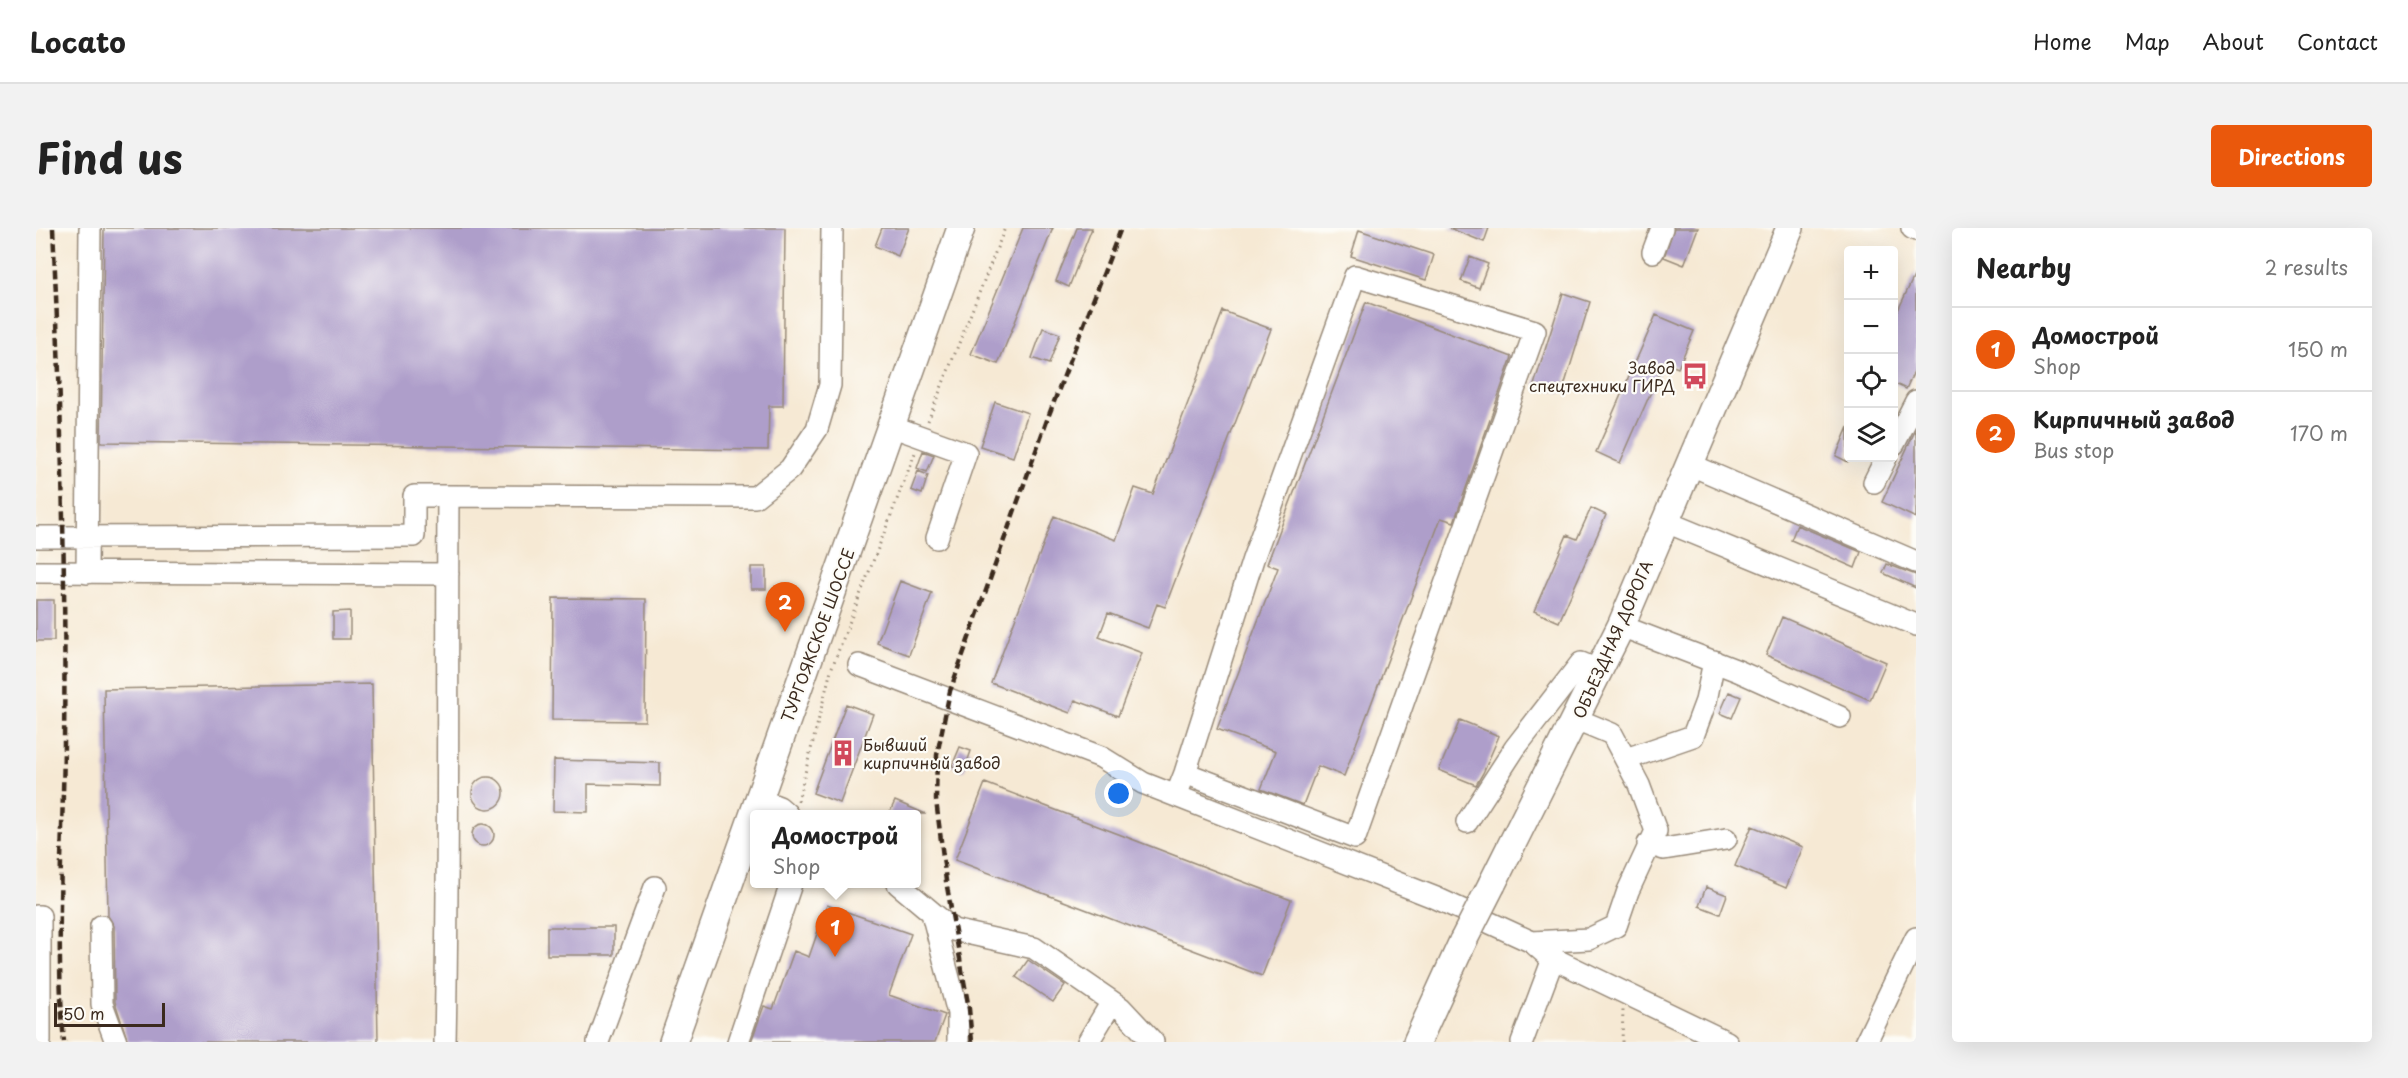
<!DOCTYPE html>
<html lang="en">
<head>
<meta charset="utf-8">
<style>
	:root { --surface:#fff; --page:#f2f2f2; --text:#222; --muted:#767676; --line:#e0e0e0; --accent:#ea580c }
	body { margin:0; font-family:"Playpen Sans",sans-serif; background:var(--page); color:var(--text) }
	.controls { position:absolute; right:18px; top:18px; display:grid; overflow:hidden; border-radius:6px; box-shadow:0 6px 24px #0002 }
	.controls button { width:54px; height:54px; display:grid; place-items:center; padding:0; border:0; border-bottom:2px solid var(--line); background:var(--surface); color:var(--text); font:30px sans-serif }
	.scale { position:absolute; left:18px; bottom:15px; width:111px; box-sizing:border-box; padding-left:6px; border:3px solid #3b2a1e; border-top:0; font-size:16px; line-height:21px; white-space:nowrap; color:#3b2a1e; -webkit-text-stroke:4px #fdfcf7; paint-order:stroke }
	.you { position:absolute; left:1083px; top:566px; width:21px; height:21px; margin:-15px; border:4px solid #fff; border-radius:50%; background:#1a73e8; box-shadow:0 0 0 9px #1a73e833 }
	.badge { display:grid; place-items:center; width:39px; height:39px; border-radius:50%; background:var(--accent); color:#fff; font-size:20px; font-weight:700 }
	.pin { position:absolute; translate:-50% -50px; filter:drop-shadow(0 2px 3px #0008) }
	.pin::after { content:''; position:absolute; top:32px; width:21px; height:18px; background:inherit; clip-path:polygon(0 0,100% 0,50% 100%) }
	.popup { position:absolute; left:714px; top:582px; width:171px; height:78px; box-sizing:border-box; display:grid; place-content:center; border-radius:6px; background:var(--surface); filter:drop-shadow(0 2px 4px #0005); font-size:20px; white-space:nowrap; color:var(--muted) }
	.popup b { font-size:22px; color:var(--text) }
	.popup::after { content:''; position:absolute; left:50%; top:100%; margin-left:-12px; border:12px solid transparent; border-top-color:var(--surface) }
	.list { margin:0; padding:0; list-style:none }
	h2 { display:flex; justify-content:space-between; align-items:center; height:78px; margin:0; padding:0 24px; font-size:26px }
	h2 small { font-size:20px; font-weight:400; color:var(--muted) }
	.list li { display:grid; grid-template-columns:39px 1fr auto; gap:18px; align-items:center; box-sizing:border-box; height:84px; padding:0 24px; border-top:2px solid var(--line) }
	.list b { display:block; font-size:22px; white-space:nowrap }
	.list p { margin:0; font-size:20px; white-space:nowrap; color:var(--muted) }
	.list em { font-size:20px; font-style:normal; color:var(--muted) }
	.icon { flex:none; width:33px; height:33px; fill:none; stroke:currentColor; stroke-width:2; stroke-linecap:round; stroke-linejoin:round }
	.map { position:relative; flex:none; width:1880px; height:814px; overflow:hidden; border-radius:6px }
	header { display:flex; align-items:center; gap:36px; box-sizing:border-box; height:84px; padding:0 30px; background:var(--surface); border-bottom:2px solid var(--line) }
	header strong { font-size:28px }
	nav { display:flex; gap:33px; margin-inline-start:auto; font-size:21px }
	.intro { display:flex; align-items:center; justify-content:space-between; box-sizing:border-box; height:144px; padding:0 36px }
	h1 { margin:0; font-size:42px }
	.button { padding:15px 27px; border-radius:6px; background:var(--accent); color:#fff; font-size:21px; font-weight:700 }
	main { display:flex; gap:36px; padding:0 36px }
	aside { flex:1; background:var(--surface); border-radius:6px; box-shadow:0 6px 24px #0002 }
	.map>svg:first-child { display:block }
</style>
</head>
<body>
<header>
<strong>Locato</strong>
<nav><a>Home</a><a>Map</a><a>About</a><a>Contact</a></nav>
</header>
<div class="intro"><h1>Find us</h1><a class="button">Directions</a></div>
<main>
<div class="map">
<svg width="1880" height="814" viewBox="0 0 1880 814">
	<rect width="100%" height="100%" fill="#fdfcf7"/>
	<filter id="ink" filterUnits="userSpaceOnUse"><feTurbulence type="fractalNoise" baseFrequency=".0167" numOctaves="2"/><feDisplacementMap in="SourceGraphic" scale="12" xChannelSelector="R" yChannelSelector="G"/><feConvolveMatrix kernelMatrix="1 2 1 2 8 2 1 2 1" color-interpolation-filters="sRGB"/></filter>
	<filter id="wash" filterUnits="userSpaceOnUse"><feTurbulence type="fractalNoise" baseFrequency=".008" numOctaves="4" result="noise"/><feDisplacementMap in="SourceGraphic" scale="24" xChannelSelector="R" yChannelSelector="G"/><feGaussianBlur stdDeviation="1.35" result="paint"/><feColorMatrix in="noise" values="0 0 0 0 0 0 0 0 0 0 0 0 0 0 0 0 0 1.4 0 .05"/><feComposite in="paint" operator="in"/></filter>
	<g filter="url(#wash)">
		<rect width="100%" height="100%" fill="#f6e9d4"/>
		<g id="blocks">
			<path fill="#ae9eca" d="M68,0H749L747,178H733L732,222L65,214Z
				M846,0H873L862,28L839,18Z
				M987,0H1017L962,136L935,126Z
				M1041,0H1056L1033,59L1020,53Z
				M1413,0H1453L1448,14Z
				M1638,0H1662L1648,37L1628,29Z
				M1323,2L1398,27L1390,52L1315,28Z
				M1434,29L1452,36L1443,60L1425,53Z
				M1880,44V139L1870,161L1857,155V93Z
				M1527,65L1554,74L1526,165L1498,157Z
				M1330,74L1476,129L1418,294L1405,290L1308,548L1282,538L1267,577L1225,561L1240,523L1181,501L1242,340L1231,336Z
				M1187,83L1235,101L1129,379L1121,376L1112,400L1072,385L1063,409L1106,425L1082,488L1039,472L1034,485L955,455L1018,288L1080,312L1099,260L1117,266Z
				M1620,87L1658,103L1642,140L1628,134L1584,235L1560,224Z
				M1007,100L1024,106L1013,136L996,130Z
				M959,174L992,185L977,229L944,218Z
				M1812,199V234L1800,228Z
				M1880,201V290L1846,274Z
				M887,223L898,227L891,244L881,240Z
				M882,243L892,247L886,266L875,262Z
				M1555,280L1570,287L1523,394L1498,383L1531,307L1541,311Z
				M1761,297L1825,324L1819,340L1755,312Z
				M1851,336L1880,347V360L1847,345Z
				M715,339H730V361H715Z
				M864,353L896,365L873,427L841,415Z
				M517,370L610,371L609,493L516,492Z
				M0,372H18V413H0Z
				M314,383V411H297V384Z
				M1746,389L1850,434L1834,472L1730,427Z
				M336,456L342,814H92L79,774L78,698L72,688L68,461Z
				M1693,464L1705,469L1696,490L1684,485Z
				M810,476L837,486L804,575L777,565Z
				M1424,492L1463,508L1447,545L1440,557L1403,542Z
				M924,519L935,523L928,543L916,538Z
				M518,532L624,535V558L552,556V584L517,583Z
				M436 565a16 16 0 1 1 32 0a16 16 0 1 1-32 0Z
				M949,555L1255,672L1226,748L919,632Z
				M859,573L890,586H853Z
				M436 607a11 11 0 1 1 22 0a11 11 0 1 1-22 0Z
				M1716,598L1767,619L1750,660L1699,638Z
				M1670,659L1691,667L1684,686L1663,678Z
				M791,677L875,706L853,767L909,787L899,814H715L728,778L737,781L758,723L773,729Z
				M511,699H578V727H511Z
				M992,732L1029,757L1017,774L980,749Z"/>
		</g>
	</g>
	<g filter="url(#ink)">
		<use href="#blocks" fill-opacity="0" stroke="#988a79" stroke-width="1.5"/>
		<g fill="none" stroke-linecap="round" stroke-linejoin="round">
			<g stroke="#988a79" stroke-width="24">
				<path id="minor" d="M1876,0L1880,2
					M1617,24L1626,0
					M855,198L930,225L901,310
					M1858,216L1880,173
					M1653,236L1880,334
					M1838,254L1850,230
					M1628,293L1880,397
					M0,309L378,308V268H412
					M0,344L412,346
					M51,345L54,0
					M1585,398L1702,443L1804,489
					M823,437L1065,529L1107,555L1400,670L1496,714L1553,711L1580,698L1592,663L1620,603L1603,557L1576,506L1540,491
					M1590,531L1657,508L1670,473L1678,433
					M1140,568L1149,545L1217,331L1319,48L1499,103L1319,610L1149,545
					M722,571L743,579L751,586
					M1431,594L1479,520L1545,435L1564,443
					M1612,616L1628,621L1690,611
					M862,656L917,702L998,720L1085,780L1117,814
					M896,685L922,785V814
					M0,688H4V814
					M65,698L66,776L80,814
					M1496,714L1512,728L1691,814
					M409,814C413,632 411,450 412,268L719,269L754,241L781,201L794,157L796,0
					M562,814L619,659
					M702,814L755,656
					M1052,814L1076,774
					M1486,814L1517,731
					M1830,814L1880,710"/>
			</g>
			<g stroke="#988a79" stroke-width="30">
				<path id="major" d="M1456,656L1585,398L1754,0
					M637,814L925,0
					M1381,814L1427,713"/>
			</g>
			<path stroke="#988a79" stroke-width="3" stroke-dasharray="1.5 4.5" stroke-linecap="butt" d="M892,193L969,0
				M762,573L795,442L879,225
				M1586,814L1587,782"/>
			<use href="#minor" stroke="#fff" stroke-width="21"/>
			<use href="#major" stroke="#fff" stroke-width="27"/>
			<path stroke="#3b2a1e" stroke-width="4.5" stroke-dasharray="9 4.5" stroke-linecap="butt" d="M17,0C25,171 30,343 28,514C27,614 19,715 28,814
				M936,814L933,781L910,653L900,572L901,527L914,463L1011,192L1085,0"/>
			<g stroke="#988a79" stroke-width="30" stroke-linecap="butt">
				<path id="major-bridge" d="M1427,713L1456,656"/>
			</g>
			<use href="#major-bridge" stroke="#fff" stroke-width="27"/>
		</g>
	</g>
	<defs>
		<g id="bus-bare" transform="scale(2.07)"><path d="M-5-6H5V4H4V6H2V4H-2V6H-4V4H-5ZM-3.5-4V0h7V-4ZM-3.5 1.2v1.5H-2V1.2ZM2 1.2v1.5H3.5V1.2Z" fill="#d1495b" stroke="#fdfcf7" stroke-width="2.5" paint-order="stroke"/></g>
		<g id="building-bare" transform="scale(2.07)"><path d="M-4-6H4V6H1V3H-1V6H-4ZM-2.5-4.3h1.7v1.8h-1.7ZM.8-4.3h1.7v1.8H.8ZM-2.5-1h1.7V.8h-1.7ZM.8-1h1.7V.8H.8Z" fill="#d1495b" stroke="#fdfcf7" stroke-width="2.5" paint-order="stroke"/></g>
	</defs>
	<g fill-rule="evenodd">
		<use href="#bus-bare" x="1659" y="148"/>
		<use href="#building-bare" x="807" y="525"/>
	</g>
	<g text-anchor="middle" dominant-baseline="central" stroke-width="4.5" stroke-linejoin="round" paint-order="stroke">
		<g font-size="16" fill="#3b2a1e" stroke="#fdfcf7" text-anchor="end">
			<text x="1639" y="139">Завод<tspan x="1639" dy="18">спецтехники ГИРД</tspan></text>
			<text x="827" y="516" text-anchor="start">Бывший<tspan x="827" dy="18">кирпичный завод</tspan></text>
		</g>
		<g font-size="16" fill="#3b2a1e" stroke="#fdfcf7">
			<text transform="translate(781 407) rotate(-70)">ТУРГОЯКСКОЕ ШОССЕ</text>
			<text transform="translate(1576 411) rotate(-66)">ОБЪЕЗДНАЯ ДОРОГА</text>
		</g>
	</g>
</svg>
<div class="controls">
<button>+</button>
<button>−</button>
<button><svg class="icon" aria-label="locate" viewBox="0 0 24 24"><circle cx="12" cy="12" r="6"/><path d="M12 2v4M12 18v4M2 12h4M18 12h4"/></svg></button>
<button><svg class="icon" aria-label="layers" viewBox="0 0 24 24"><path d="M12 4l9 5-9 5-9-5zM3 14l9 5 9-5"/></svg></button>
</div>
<div class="scale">50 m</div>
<div class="you"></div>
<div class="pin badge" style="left:799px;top:729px">1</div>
<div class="popup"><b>Домострой</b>Shop</div>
<div class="pin badge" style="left:749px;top:404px">2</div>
</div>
<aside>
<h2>Nearby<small>2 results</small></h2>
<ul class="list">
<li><span class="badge">1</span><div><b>Домострой</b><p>Shop</p></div><em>150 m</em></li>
<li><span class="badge">2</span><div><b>Кирпичный завод</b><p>Bus stop</p></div><em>170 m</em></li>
</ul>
</aside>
</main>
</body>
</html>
